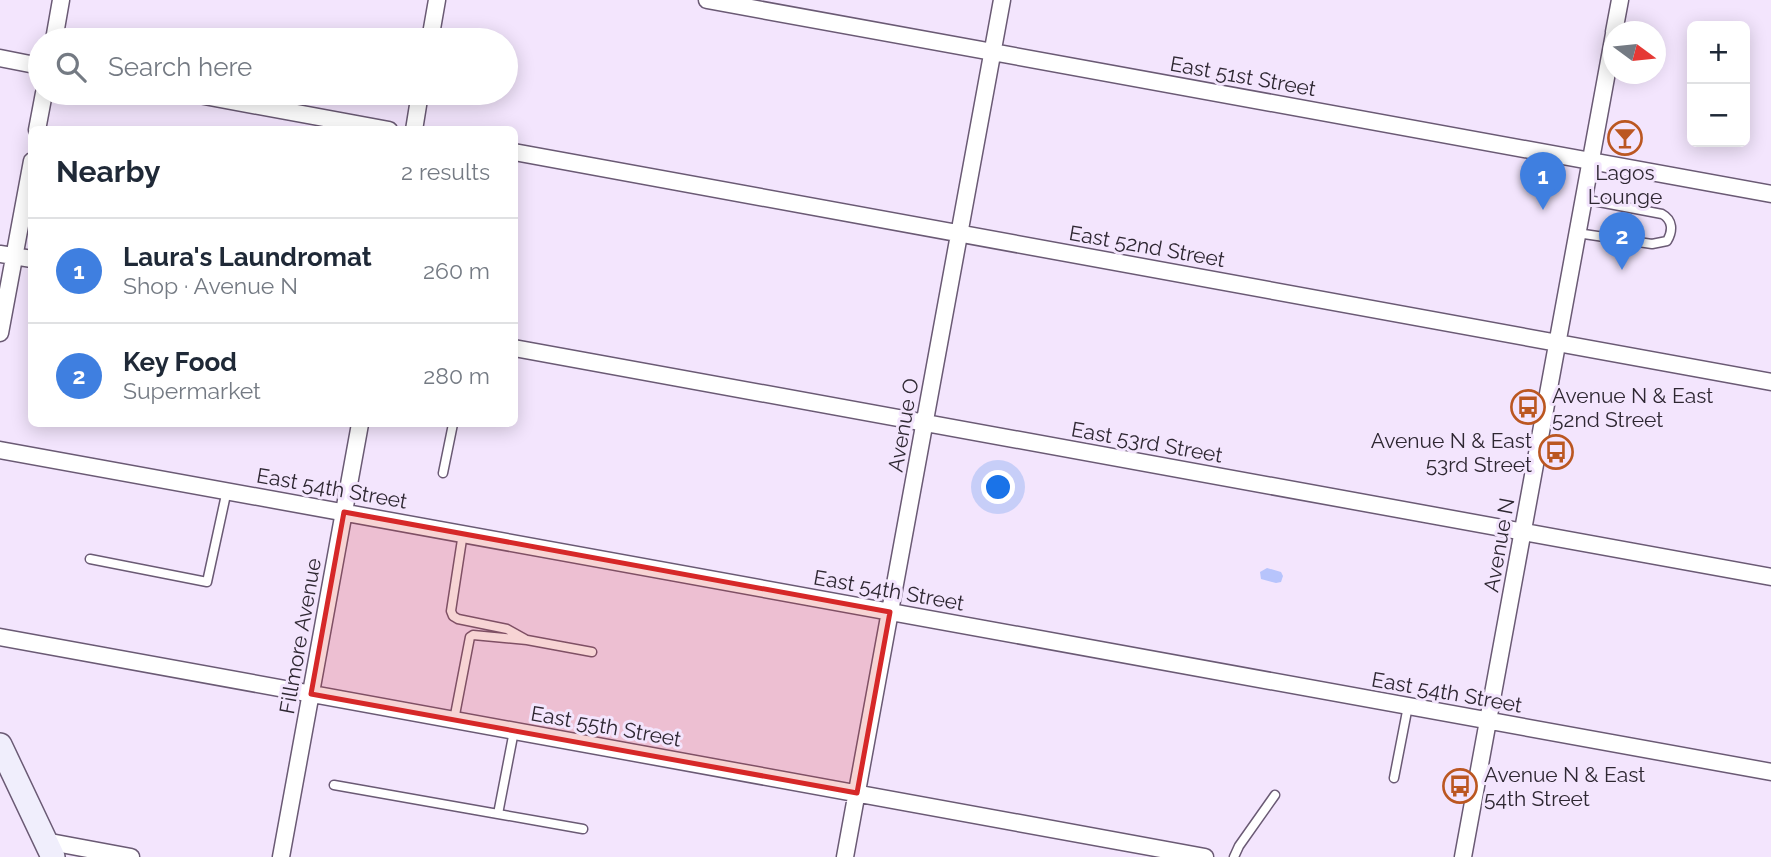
<!DOCTYPE html>
<html lang="en">
<head>
<meta charset="utf-8">
<style>
	:root { --surface:#fff; --page:#f2f2f3; --text:#1f2937; --muted:#747a83; --line:#e0e1e3; --accent:#0b8043 }
	body { margin:0; font-family:Raleway,sans-serif; background:var(--page); color:var(--text) }
	.controls { position:absolute; right:21px; top:21px; display:grid; overflow:hidden; border-radius:10px; box-shadow:0 4px 18px #0003 }
	.controls button { width:63px; height:63px; display:grid; place-items:center; padding:0; border:0; border-bottom:2px solid var(--line); background:var(--surface); color:var(--text); font:35px sans-serif }
	.compass { position:absolute; left:1603px; top:21px; width:63px; height:63px; border-radius:50%; background:var(--surface); box-shadow:0 4px 18px #0003; rotate:105deg }
	.you { position:absolute; left:999px; top:488px; width:24px; height:24px; margin:-18px; border:5px solid #fff; border-radius:50%; background:#1a73e8; box-shadow:0 0 0 10px #1a73e833 }
	.badge { display:grid; place-items:center; width:46px; height:46px; border-radius:50%; background:var(--accent); color:#fff; font-size:23px; font-weight:700 }
	.pin { position:absolute; translate:-50% -58px; filter:drop-shadow(0 2px 4px #0008) }
	.pin::after { content:''; position:absolute; top:37px; width:24px; height:21px; background:inherit; clip-path:polygon(0 0,100% 0,50% 100%) }
	.list { margin:0; padding:0; list-style:none }
	h2 { display:flex; justify-content:space-between; align-items:center; height:91px; margin:0; padding:0 28px; font-size:30px }
	h2 small { font-size:23px; font-weight:400; color:var(--muted) }
	.list li { display:grid; grid-template-columns:46px 1fr auto; gap:21px; align-items:center; box-sizing:border-box; height:105px; padding:0 28px; border-top:2px solid var(--line) }
	.list b { display:block; font-size:26px; white-space:nowrap }
	.list p { margin:0; font-size:23px; white-space:nowrap; color:var(--muted) }
	.list em { font-size:23px; font-style:normal; color:var(--muted) }
	.icon { flex:none; width:38px; height:38px; fill:none; stroke:currentColor; stroke-width:2; stroke-linecap:round; stroke-linejoin:round }
	.map { position:relative; flex:none; width:1771px; height:857px; overflow:hidden }
	.search { position:absolute; background:var(--surface); box-shadow:0 4px 18px #0003; left:28px; top:28px; width:490px; height:77px; display:flex; align-items:center; gap:18px; box-sizing:border-box; padding:0 24px; border-radius:38px; color:var(--muted); font-size:26px }
	.panel { position:absolute; background:var(--surface); box-shadow:0 4px 18px #0003; left:28px; top:126px; width:490px; height:301px; border-radius:10px }
	.map>svg:first-child { display:block }
</style>
</head>
<body>
<div class="map">
<svg width="1771" height="857" viewBox="0 0 1771 857">
	<rect width="100%" height="100%" fill="#f3e5fd"/>
	<path fill="#b7c4fc" d="M1267,568L1281,572L1283,576L1281,582L1276,583L1261,579L1260,572Z"/>
	<g fill="none" stroke-linecap="round" stroke-linejoin="round">
		<g stroke="#6a5a74" stroke-width="11">
			<path id="service" d="M1577,233L1652,244L1667,241C1673,231 1673,220 1662,214L1583,199
				M443,473L453,424
				M463,533L451,611L453,616L458,619L507,629L525,639
				M90,559L207,582L227,490
				M454,720L470,637L473,635L527,640L592,652
				M514,731L498,814L583,829
				M1394,778L1408,706
				M334,785L498,814
				M1234,857L1239,846L1275,795"/>
		</g>
		<g stroke="#6a5a74" stroke-width="19">
			<path id="minor" d="M707,0L1771,194
				M1614,32L1620,0
				M54,40L61,0
				M430,40L437,0
				M0,58L40,66
				M188,93L389,130
				M37,130L44,93
				M414,130L420,93
				M514,152L1771,382
				M0,254L32,259
				M0,333L32,161
				M514,348L1771,577
				M0,450L1771,772
				M0,637L1205,857
				M45,841L131,857
				M281,857L360,424
				M845,857L1002,0
				M1463,857L1614,34"/>
		</g>
		<g stroke="#6a5a74" stroke-width="26">
			<path id="secondary" d="M0,745L53,857"/>
		</g>
		<use href="#service" stroke="#fff" stroke-width="8"/>
		<use href="#minor" stroke="#fff" stroke-width="16"/>
		<use href="#secondary" stroke="#f0eefc" stroke-width="23"/>
	</g>
	<path fill="#d62828" fill-opacity="0.2" stroke="#d62828" stroke-width="5" stroke-linejoin="round" d="M344,512L890,612L857,793L311,694Z"/>
	<defs>
		<g id="bar-ring" transform="scale(1.75)"><circle r="9.5" fill="#f3e5fd" stroke="#bb5721" stroke-width="1.5"/><path d="M-6-5H6L.8 .8V4.5H3.5V6h-7V4.5H-.8V.8Z" fill="#bb5721"/></g>
		<g id="bus-ring" transform="scale(1.75)"><circle r="9.5" fill="#f3e5fd" stroke="#bb5721" stroke-width="1.5"/><path d="M-5-6H5V4H4V6H2V4H-2V6H-4V4H-5ZM-3.5-4V0h7V-4ZM-3.5 1.2v1.5H-2V1.2ZM2 1.2v1.5H3.5V1.2Z" fill="#bb5721"/></g>
	</defs>
	<g fill-rule="evenodd">
		<use href="#bar-ring" x="1625" y="138"/>
		<use href="#bus-ring" x="1528" y="407"/>
		<use href="#bus-ring" x="1556" y="452"/>
		<use href="#bus-ring" x="1460" y="786"/>
	</g>
	<g text-anchor="middle" dominant-baseline="central" stroke-width="6" stroke-linejoin="round" paint-order="stroke">
		<g font-size="21" fill="#2e2732" stroke="#f3e5fd">
			<text transform="translate(1243 76) rotate(10)">East 51st Street</text>
			<text transform="translate(1147 246) rotate(10)">East 52nd Street</text>
			<text transform="translate(903 425) rotate(-80)">Avenue O</text>
			<text transform="translate(1147 442) rotate(10)">East 53rd Street</text>
			<text transform="translate(332 488) rotate(10)">East 54th Street</text>
			<text transform="translate(1499 545) rotate(-80)">Avenue N</text>
			<text transform="translate(889 590) rotate(10)">East 54th Street</text>
			<text transform="translate(300 636) rotate(-80)">Fillmore Avenue</text>
			<text transform="translate(1447 692) rotate(10)">East 54th Street</text>
			<text transform="translate(606 726) rotate(10)">East 55th Street</text>
		</g>
		<g font-size="21" fill="#2e2732" stroke="#f3e5fd" text-anchor="start">
			<text x="1625" y="172" text-anchor="middle">Lagos<tspan x="1625" dy="24">Lounge</tspan></text>
			<text x="1552" y="395">Avenue N &amp; East<tspan x="1552" dy="24">52nd Street</tspan></text>
			<text x="1532" y="440" text-anchor="end">Avenue N &amp; East<tspan x="1532" dy="24">53rd Street</tspan></text>
			<text x="1484" y="774">Avenue N &amp; East<tspan x="1484" dy="24">54th Street</tspan></text>
		</g>
	</g>
</svg>
<div class="controls">
<button>+</button>
<button>−</button>
</div>
<svg class="compass" viewBox="-18 -18 36 36"><path d="M0-13l5 13h-10z" fill="#e53935"/><path d="M0 13l5-13h-10z" fill="#747a83"/></svg>
<div class="you"></div>
<div class="pin badge" style="left:1543px;top:210px;background:#3f7fe0">1</div>
<div class="pin badge" style="left:1622px;top:270px;background:#3f7fe0">2</div>
<div class="search"><svg class="icon" aria-label="search" viewBox="0 0 24 24"><circle cx="10" cy="10" r="6"/><path d="M15 15l6 6"/></svg>Search here</div>
<section class="panel">
<h2>Nearby<small>2 results</small></h2>
<ul class="list">
<li><span class="badge" style="background:#3f7fe0">1</span><div><b>Laura's Laundromat</b><p>Shop · Avenue N</p></div><em>260 m</em></li>
<li><span class="badge" style="background:#3f7fe0">2</span><div><b>Key Food</b><p>Supermarket</p></div><em>280 m</em></li>
</ul>
</section>
</div>
</body>
</html>
